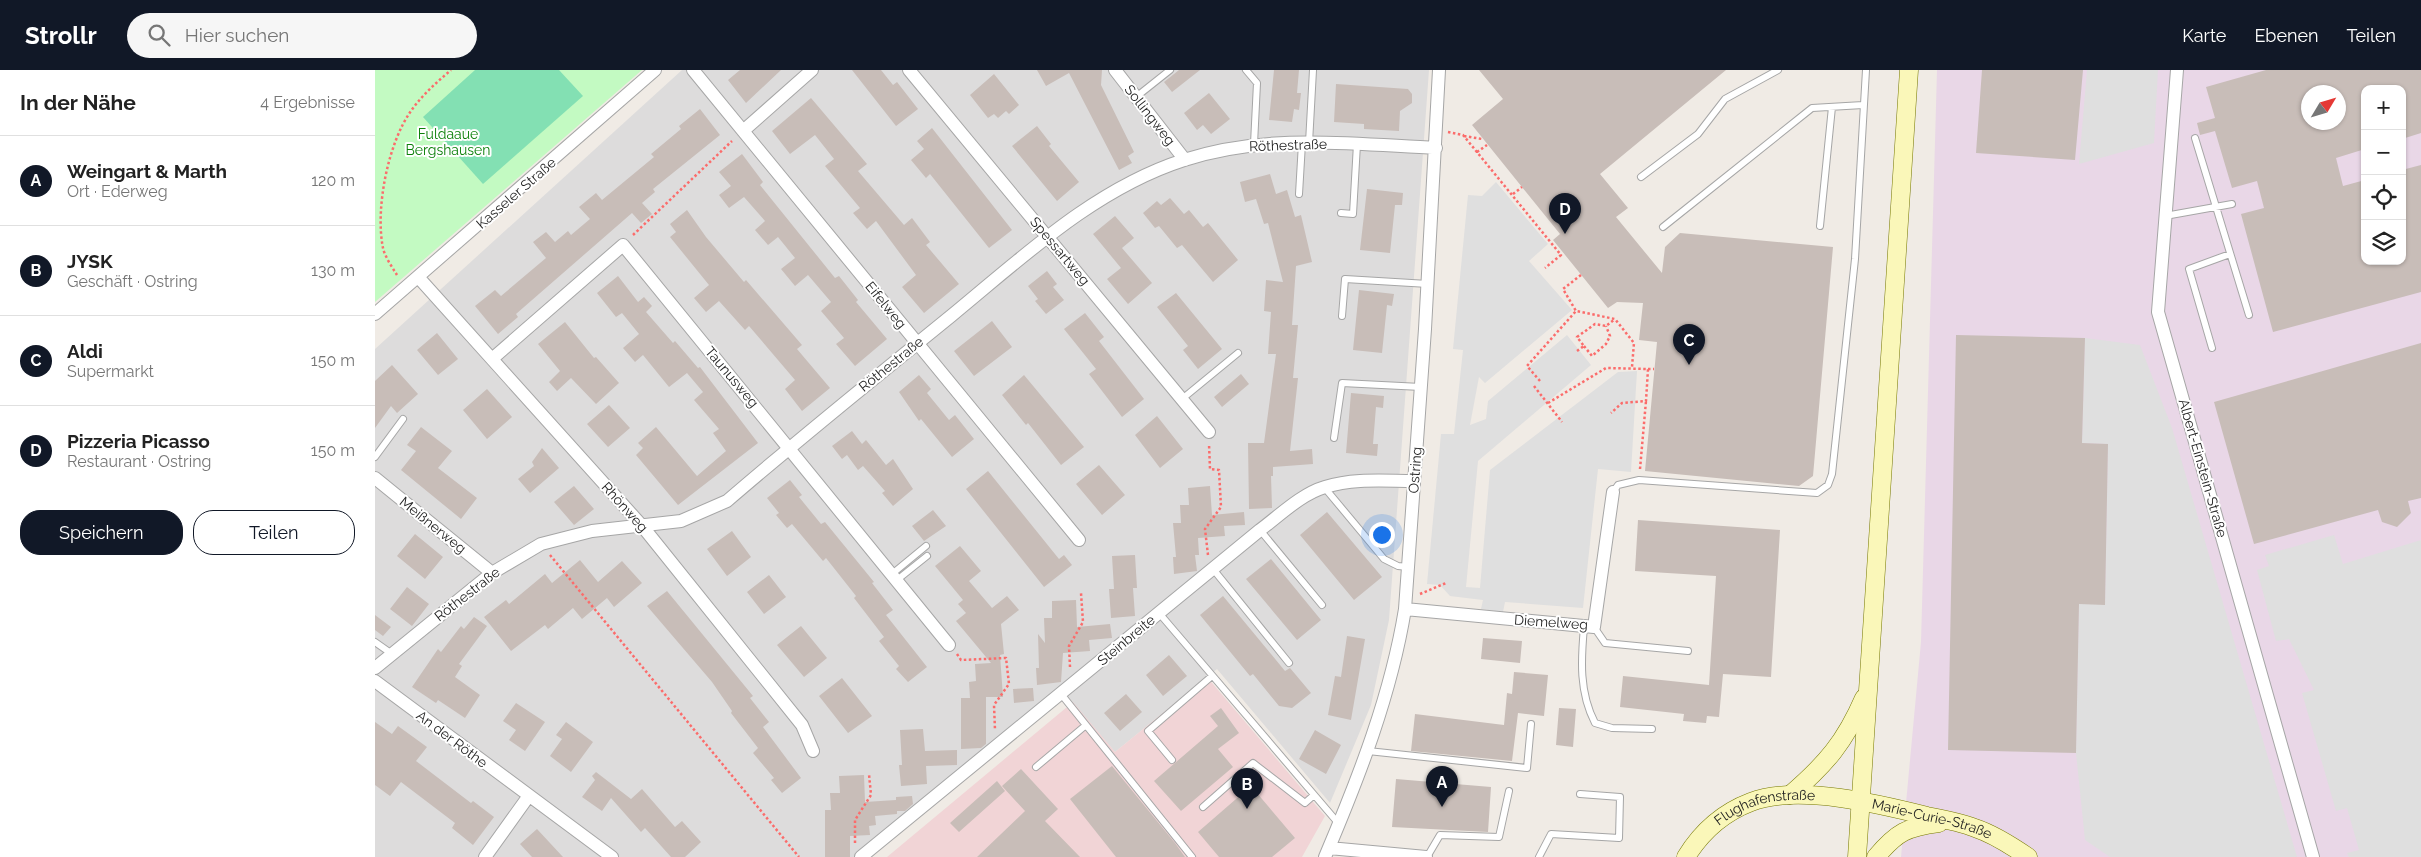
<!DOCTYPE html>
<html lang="de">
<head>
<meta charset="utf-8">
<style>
	:root { --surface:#fff; --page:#f6f6f6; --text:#222; --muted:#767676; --line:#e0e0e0; --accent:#111827 }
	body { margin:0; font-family:Raleway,sans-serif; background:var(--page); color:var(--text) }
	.controls { position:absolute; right:15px; top:15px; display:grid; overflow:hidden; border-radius:10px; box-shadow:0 1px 4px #0004 }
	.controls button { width:45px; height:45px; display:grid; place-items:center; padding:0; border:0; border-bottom:1px solid var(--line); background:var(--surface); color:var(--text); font:25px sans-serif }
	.compass { position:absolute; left:1926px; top:15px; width:45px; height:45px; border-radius:50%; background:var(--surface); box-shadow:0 1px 4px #0004; rotate:52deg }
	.you { position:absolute; left:1006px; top:464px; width:18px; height:18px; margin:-12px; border:4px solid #fff; border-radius:50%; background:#1a73e8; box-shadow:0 0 0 8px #1a73e833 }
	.badge { display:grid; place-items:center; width:32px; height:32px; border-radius:50%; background:var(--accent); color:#fff; font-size:16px; font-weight:700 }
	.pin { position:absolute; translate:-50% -41px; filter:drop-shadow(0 1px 2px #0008) }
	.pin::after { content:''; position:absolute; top:26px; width:18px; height:15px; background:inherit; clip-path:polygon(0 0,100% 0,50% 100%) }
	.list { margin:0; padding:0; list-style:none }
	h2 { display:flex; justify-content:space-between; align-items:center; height:65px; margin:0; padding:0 20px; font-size:21px }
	h2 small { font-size:16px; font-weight:400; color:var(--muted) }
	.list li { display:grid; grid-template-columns:32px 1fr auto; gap:15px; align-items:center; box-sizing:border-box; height:90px; padding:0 20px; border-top:1px solid var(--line) }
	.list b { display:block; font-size:19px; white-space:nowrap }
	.list p { margin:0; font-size:16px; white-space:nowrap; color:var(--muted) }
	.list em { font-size:16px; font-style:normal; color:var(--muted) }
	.actions { display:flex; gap:10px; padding:15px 20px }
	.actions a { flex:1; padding:11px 0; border:1px solid var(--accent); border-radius:20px; text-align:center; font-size:18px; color:var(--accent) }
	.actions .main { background:var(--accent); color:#fff }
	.icon { flex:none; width:28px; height:28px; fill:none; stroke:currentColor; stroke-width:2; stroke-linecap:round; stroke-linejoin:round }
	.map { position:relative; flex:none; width:2046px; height:787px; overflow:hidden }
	header { display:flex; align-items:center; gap:30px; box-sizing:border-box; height:70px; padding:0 25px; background:var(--accent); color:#fff }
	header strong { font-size:24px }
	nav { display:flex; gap:28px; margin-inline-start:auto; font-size:18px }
	.search { width:350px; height:45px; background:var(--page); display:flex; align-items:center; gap:12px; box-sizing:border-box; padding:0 18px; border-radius:28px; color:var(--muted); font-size:19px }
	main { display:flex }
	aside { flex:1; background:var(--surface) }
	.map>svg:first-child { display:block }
</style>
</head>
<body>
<header>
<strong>Strollr</strong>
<div class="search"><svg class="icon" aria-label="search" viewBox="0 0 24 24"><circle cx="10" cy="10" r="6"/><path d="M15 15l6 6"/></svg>Hier suchen</div>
<nav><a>Karte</a><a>Ebenen</a><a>Teilen</a></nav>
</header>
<main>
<aside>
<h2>In der Nähe<small>4 Ergebnisse</small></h2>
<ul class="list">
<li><span class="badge">A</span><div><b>Weingart &amp; Marth</b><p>Ort · Ederweg</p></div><em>120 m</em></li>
<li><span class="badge">B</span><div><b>JYSK</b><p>Geschäft · Ostring</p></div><em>130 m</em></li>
<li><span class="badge">C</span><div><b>Aldi</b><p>Supermarkt</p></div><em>150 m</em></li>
<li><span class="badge">D</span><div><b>Pizzeria Picasso</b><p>Restaurant · Ostring</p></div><em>150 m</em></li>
</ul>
<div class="actions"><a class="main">Speichern</a><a>Teilen</a></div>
</aside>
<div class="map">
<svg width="2046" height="787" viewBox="0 0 2046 787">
	<rect width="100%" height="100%" fill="#f0ebe5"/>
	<path fill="#dddcdc" d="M307,0H1054L1014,550L996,635L955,733L842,599L740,682L688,621L483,787H0V279Z"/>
	<path fill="#f1d4d6" d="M832,607L950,746L927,787H512L698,632L740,682Z"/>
	<path fill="#e9d7e7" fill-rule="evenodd" d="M1562,0H2046V787H1526L1546,572ZM1990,19H2027V191H1990ZM1934,22H1964V52H1934Z"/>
	<path fill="#c3fac2" d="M0,0H267L0,232Z"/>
	<path fill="#83e0b3" d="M100,0H184L208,26L108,114L48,47Z"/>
	<path fill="#dfdfdf" d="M1712,0H1783L1779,73L1704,94Z
		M1121,112L1173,174L1154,191L1197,240L1110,313L1104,307L1095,355L1111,349L1113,331L1192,265L1216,295L1103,391L1091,517L1105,518L1115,400L1243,302L1262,301L1256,402L1223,399L1208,538L1130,532L1128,542L1106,539L1108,530L1075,526L1065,515L1052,514L1066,364H1079L1088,280L1078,279L1093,125L1107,126Z
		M1710,268L1765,275L1797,358L1922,787H1735L1710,770L1701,683L1704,534H1730L1733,374L1707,373Z
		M1959,465L1968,494L2046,470V787H1974L1972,783L1984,780L1972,738L1961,741L1927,623L1939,620L1914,569L1901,571L1882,500L1894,496L1890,485Z"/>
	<path fill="#c8bdb8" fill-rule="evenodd" d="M365,0H406L371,33L353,10Z
		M477,0H506L518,15L522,12L543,39L521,56Z
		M662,0H727L726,15L759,82L753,86L757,93L744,100L694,3L671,16Z
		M804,0H825L797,22L789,12Z
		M899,0H924L922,23H926L924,40L919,39L917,52L894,50Z
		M1104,0H1351L1225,104L1253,138L1241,147L1287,203L1290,177L1305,163L1458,177L1438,406L1424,416L1270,401L1282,272L1264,270L1268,233L1242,232L1233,238L1178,170L1185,164L1097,55L1128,29Z
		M1607,0H1708L1700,90L1601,83Z
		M1891,0H2046V63L2027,69V19H1990V79L1961,88L1968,116L1990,110V191H2027V100L2046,95V222L1898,262L1866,144L1889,138L1882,111L1857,118L1840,61L1825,65L1822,53L1840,48L1831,17ZM1934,22H1964V52H1934Z
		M619,4L644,35L634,44L631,41L623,48L619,44L613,48L595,25Z
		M961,14L1033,19L1037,24V33L1025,41L1024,61L989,59V54L959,52Z
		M834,23L855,49L836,64L828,55L822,60L809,43Z
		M436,28L492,94L483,101L529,155L537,148L555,172L551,175L584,214L549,243L527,217L541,205L501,151L492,159L478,143L485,138L450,96L459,89L440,65L415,84L397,61Z
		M325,39L345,65L278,119L280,122L267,133L277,144L266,153L257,143L141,244L143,247L123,264L100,236L120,220L126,226L171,188L158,172L171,162L180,172L193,161L196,165L215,149L204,137L221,123L227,130L279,87L276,84L306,59L304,56Z
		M662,56L676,74L674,76L704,112L682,131L637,76Z
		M557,58L637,160L614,178L555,104L551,108L536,90L549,79L542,71Z
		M367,84L388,112L385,115L460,208L464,206L483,230L481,232L512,269L480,296L461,274L469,268L446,241L456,232L433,205L420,216L406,199L420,188L403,167L393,175L380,160L390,151L369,127L354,138L344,125L356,116L344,102Z
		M895,104L901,124L912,120L920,147L926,145L937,192L921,196L917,255H923L918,308H923L915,381L937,379L938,394L898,397V406H896L897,438L874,439L873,373H889L901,284H893L896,242L889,241L891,210L908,212L893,153L889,154L881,129L870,132L865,112Z
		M992,119L1028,123L1027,135H1020L1015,183L985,180Z
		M795,128L809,144L814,140L828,157L833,153L863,190L838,212L807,175L802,178L784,156L780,158L768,143L782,131L786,135Z
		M312,140L331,167L369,212L371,210L427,275L422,279L455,318L427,341L410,319L420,310L374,256L370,260L344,231L331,242L319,228L334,215L295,167L301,162L295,154Z
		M740,146L759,168L747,178L777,213L753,234L732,209L746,198L718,164Z
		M672,201L682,214L678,217L689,230L671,244L660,231L663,229L653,216Z
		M243,206L263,232L269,227L277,236L271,242L298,273L300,271L323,298L325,297L383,373L303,435L261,385L268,378L263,373L281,357L322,406L351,381L338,363L344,359L319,330L328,322L312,303L294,317L268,285L260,292L248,278L264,264L247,243L241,247L222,223Z
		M984,220L1019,224L1017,236L1012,235L1007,283L978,280Z
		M801,223L847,279L823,299L808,280L813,276L782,237Z
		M710,243L729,267L724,271L769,329L747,347L714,304L721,299L689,259Z
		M617,251L637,277L599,306L579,281Z
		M190,252L219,288L221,287L244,313L221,334L196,308L182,321L174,312L185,301L163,274Z
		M62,263L83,289L63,305L42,280Z
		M1581,265L1710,268L1707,373L1733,374L1730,535L1704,534L1701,683L1573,680Z
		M2046,273V428L2033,431L2036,443L2022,457L2007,452L2003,440L1879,474L1839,332Z
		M17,295L43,324L22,343L16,336L0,358V311Z
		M866,304L874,314L847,337L839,327Z
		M544,305L556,319L552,323L574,350L580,345L599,369L577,387L546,349L544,351L524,322Z
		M649,305L709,377L686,395L653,353L651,355L627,325Z
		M112,319L137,347L112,369L88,340Z
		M976,323L1009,326L1008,338L1001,337L998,374H1003L1002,386L971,383Z
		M234,335L255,358L233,377L212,354Z
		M782,346L808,379L785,398L760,365Z
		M46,357L77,381L63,398L102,428L86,449L26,400L41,381L32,375Z
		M477,361L487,374L491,370L511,395L518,389L538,419L518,436L507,423L510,421L488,396L483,400L472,385L467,389L457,376Z
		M167,378L184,398L155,423L143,409L159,396L157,392Z
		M724,395L750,425L727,445L701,414Z
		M613,401L684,489L689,485L697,495L669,517L591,419Z
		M415,410L427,425L424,427L446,454L450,452L499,512L497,513L518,540L511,545L552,597L533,612L521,599L524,596L504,571L509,567L479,528L481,526L451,488L448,491L417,454L412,458L401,445L404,443L392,428Z
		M199,416L219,439L199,455L179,432Z
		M835,416L837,445L869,442L870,455L849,456L850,466L823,468L824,485H820L822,501L799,504L798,487H801L798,453H806L805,435H814L813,418Z
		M558,440L571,456L549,471L537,456Z
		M952,442L1007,507L979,530L925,465Z
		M1263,450L1405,460L1396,607L1348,604L1344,647L1332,646L1331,653L1308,651L1309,644L1245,637L1248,606L1334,615L1341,506L1260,501Z
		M357,461L376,487L352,506L332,479Z
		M40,464L68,487L50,509L22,486Z
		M585,476L606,501L594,511L617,538L632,526L644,540L626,554L629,584L625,585L628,627H611V674L606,678L586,679V628H595L594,612L601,611L600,594L616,593L581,551L591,543L583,534L588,530L560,496Z
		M760,485L762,518H758L760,546L736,548L734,519H739L737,486Z
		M896,489L946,550L922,570L871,509Z
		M205,490L223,512L247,491L267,513L239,537L232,528L207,549L198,538L173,559L170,555L136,581L109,547L131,530L134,534L170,504L177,513Z
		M394,505L411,527L389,544L372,522Z
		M32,517L54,534L37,556L15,539Z
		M292,521L378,626L375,628L394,652L388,657L426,708L407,723L396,710L399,708L378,683L383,678L356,643L357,641L337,612L272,536Z
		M848,526L910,601L915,598L936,623L917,638L904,636L878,604L875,606L825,545Z
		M701,530L702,557L735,554L737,568L714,570L715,581L688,583L686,612L662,615L661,598H664L663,564L670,573L669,548H677V531Z
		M0,545L16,557L8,566L0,560Z
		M99,547L112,556L84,594L87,596L80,607L105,625L90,648L63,630L61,633L37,617L63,579L66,582L86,556L89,559Z
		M426,556L452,588L429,607L402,575Z
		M972,566L990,569L976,650L953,645L960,606L966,607Z
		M1108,568L1147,571L1145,593L1106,589Z
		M794,585L812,606L788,626L771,605Z
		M1139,602L1173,605L1169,646L1143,643L1137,691L1036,681L1040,644L1129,655L1132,623L1137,624Z
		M467,608L497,646L473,663L444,626Z
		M658,618L659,631L639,633L638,619Z
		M751,624L767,642L745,661L729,643Z
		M141,633L170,652L150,681L134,670L141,660L128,651Z
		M846,638L864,663L843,679L858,697L806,741L779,711L843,656L835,646Z
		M1184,638L1201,639L1198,677L1181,675Z
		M0,652L17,664L23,656L52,677L41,691L96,733L98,731L119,747L98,775L77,758L80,753L26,712L15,726L0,715Z
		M191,652L218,672L196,702L175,686L187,669L181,665Z
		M548,659L550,681L582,680V695L551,696L552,714L526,716L524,695H527L525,660Z
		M940,660L966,675L951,704L924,689Z
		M737,696L800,773L810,787H741L695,729Z
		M646,699L683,739L670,751L705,787H602L650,741L627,716Z
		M221,702L256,729L267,719L300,757L307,751L326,772L310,787H296L270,758L266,762L236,728L227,741L207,727L220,710L217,706Z
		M489,705L490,732L521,730V727L537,726L538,734L530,741H522V744L500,746L501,755L494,756L495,765L475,766V787H450V740H456L455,723H465L464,706Z
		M1021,709L1116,717L1113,762L1017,757Z
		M622,711L630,721L584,762L575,753Z
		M876,716L920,768L897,787H844L823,762Z
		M162,759L188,787H157L145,774Z"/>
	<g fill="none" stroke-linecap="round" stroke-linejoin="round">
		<g stroke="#a6a6a6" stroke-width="8">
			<path id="lane" d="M871,0L882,13L879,74
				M761,27L795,0
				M1820,68L1874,245
				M934,73L938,0
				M1266,107L1323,64L1350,29L1403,0
				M924,124L927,73
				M966,143L978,144L982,74
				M1790,146L1857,134
				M1445,156L1457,37
				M1288,157L1437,38L1488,35
				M967,246L970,209L1053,214
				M1837,278L1814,199L1855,184
				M807,329L863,283
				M959,368L967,313L1046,317
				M0,387L28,349
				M949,417L1009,489L1023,496L1033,497
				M1238,422L1243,415L1264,410L1442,423L1453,415L1457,404L1480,189L1491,0
				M885,460L947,535
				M838,499L914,593
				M517,504L551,476
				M522,510L552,486
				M784,543L964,754
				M1209,557C1206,590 1204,622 1220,653L1237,658L1277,659
				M1219,557L1230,573L1313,581
				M0,572L17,584
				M686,624L817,787
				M993,681L1152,698L1156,654
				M797,690L773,661L837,606
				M661,697L711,655
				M828,737L878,693L930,733L939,725
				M1052,787L1065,765L1124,767L1134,721
				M1164,787L1176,764L1244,768L1245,727L1205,724"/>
		</g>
		<g stroke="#a6a6a6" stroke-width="14">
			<path id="street" d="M318,0L704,470
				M534,0L834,362
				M740,0L810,90
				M1802,0L1783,242L1938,787
				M368,61L437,0
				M44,208L268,457L427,655L438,681
				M0,244L280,0
				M117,289L248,175L574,575
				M0,408L117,503
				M1030,539L1219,557L1238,422
				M0,598L117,503L166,474L217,461L306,451L352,431C425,368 501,307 576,246C648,187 719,119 809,90C891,63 977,74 1061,78
				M0,611L237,787
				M954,778L1051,787
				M110,787L153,727
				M486,787L885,460C904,446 926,424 950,417C979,408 1009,411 1039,411
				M950,787C984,707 1016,625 1030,539L1050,259L1064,0"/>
		</g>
		<g stroke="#777904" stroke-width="19">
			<g id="secondary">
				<path d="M1415,725C1451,694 1470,672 1489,628"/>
				<path id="s1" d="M1311,787C1327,761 1347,743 1376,732C1423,714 1504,734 1552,746C1568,749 1585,752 1600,758C1618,764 1637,776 1653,787"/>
				<path d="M1482,787L1534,0"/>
				<path d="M1501,787C1522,762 1532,757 1564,753"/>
			</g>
		</g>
		<path stroke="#fb6c6b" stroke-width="2.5" stroke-dasharray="2.5 2.5" stroke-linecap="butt" d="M1073,62L1088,65L1186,185L1170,198
			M1089,66L1107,69
			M1102,82L1112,75
			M1138,124L1147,117
			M258,165L357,71
			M22,205C17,197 10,187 8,178C0,139 13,73 36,41C47,25 61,13 76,0
			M1206,205L1188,219L1201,241L1240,249L1259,273L1257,297
			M1209,276L1217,286L1231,274L1235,266L1231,256
			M1202,281L1209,276L1202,267L1220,254L1231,256L1240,249
			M1273,299H1279
			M1165,311L1152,296L1201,241
			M1159,316L1187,352
			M1173,333L1231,298L1273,299L1271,331L1247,333L1236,343
			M1265,399L1271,331
			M175,485L424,787
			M833,485L830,459L846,437L844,400L835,399L834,374
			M1045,524L1071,513
			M582,584L586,590L631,588L634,614L619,635L620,660
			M695,597L694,576L708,552L706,523
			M480,773V750L496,725L494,704"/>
		<use href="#lane" stroke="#fff" stroke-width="6"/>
		<use href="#street" stroke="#fff" stroke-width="12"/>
		<use href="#secondary" stroke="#faf7b9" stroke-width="18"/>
	</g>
	<g text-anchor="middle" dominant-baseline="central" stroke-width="4" stroke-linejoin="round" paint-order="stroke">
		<g font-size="14" fill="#1f1f1f" stroke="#fff">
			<text transform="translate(775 45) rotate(52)">Sollingweg</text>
			<text transform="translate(913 75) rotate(-2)">Röthestraße</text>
			<text transform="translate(141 123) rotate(-41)">Kasseler Straße</text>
			<text transform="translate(685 181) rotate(50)">Spessartweg</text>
			<text transform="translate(511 235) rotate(51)">Eifelweg</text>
			<text transform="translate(516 294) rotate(-39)">Röthestraße</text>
			<text transform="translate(357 307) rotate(50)">Taunusweg</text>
			<text transform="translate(1828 398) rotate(74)">Albert-Einstein-Straße</text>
			<text transform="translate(1040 400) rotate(-86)">Ostring</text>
			<text transform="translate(250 437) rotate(48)">Rhönweg</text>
			<text transform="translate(58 455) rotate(39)">Meißnerweg</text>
			<text transform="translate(92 524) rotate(-38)">Röthestraße</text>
			<text transform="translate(1176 552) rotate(4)">Diemelweg</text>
			<text transform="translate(751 570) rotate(-40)">Steinbreite</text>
			<text transform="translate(77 669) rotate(37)">An der Röthe</text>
			<text stroke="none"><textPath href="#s1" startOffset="99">Flughafenstraße</textPath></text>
			<text stroke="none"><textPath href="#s1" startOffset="271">Marie-Curie-Straße</textPath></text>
		</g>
		<g font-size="14" fill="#0c800a" stroke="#fff">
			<text x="73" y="64">Fuldaaue<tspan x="73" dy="16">Bergshausen</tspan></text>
		</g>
	</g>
</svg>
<div class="controls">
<button>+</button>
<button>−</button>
<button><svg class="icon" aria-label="locate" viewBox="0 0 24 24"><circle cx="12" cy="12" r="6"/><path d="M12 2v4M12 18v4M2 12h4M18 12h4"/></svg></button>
<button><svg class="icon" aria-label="layers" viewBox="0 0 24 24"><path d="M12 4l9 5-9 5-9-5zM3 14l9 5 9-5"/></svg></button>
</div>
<svg class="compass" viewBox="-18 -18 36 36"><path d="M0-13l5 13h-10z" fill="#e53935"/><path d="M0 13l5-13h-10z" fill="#767676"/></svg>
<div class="you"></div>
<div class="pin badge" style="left:1067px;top:737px">A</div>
<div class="pin badge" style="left:872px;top:739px">B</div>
<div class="pin badge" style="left:1314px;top:295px">C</div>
<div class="pin badge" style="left:1190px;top:164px">D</div>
</div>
</main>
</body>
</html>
